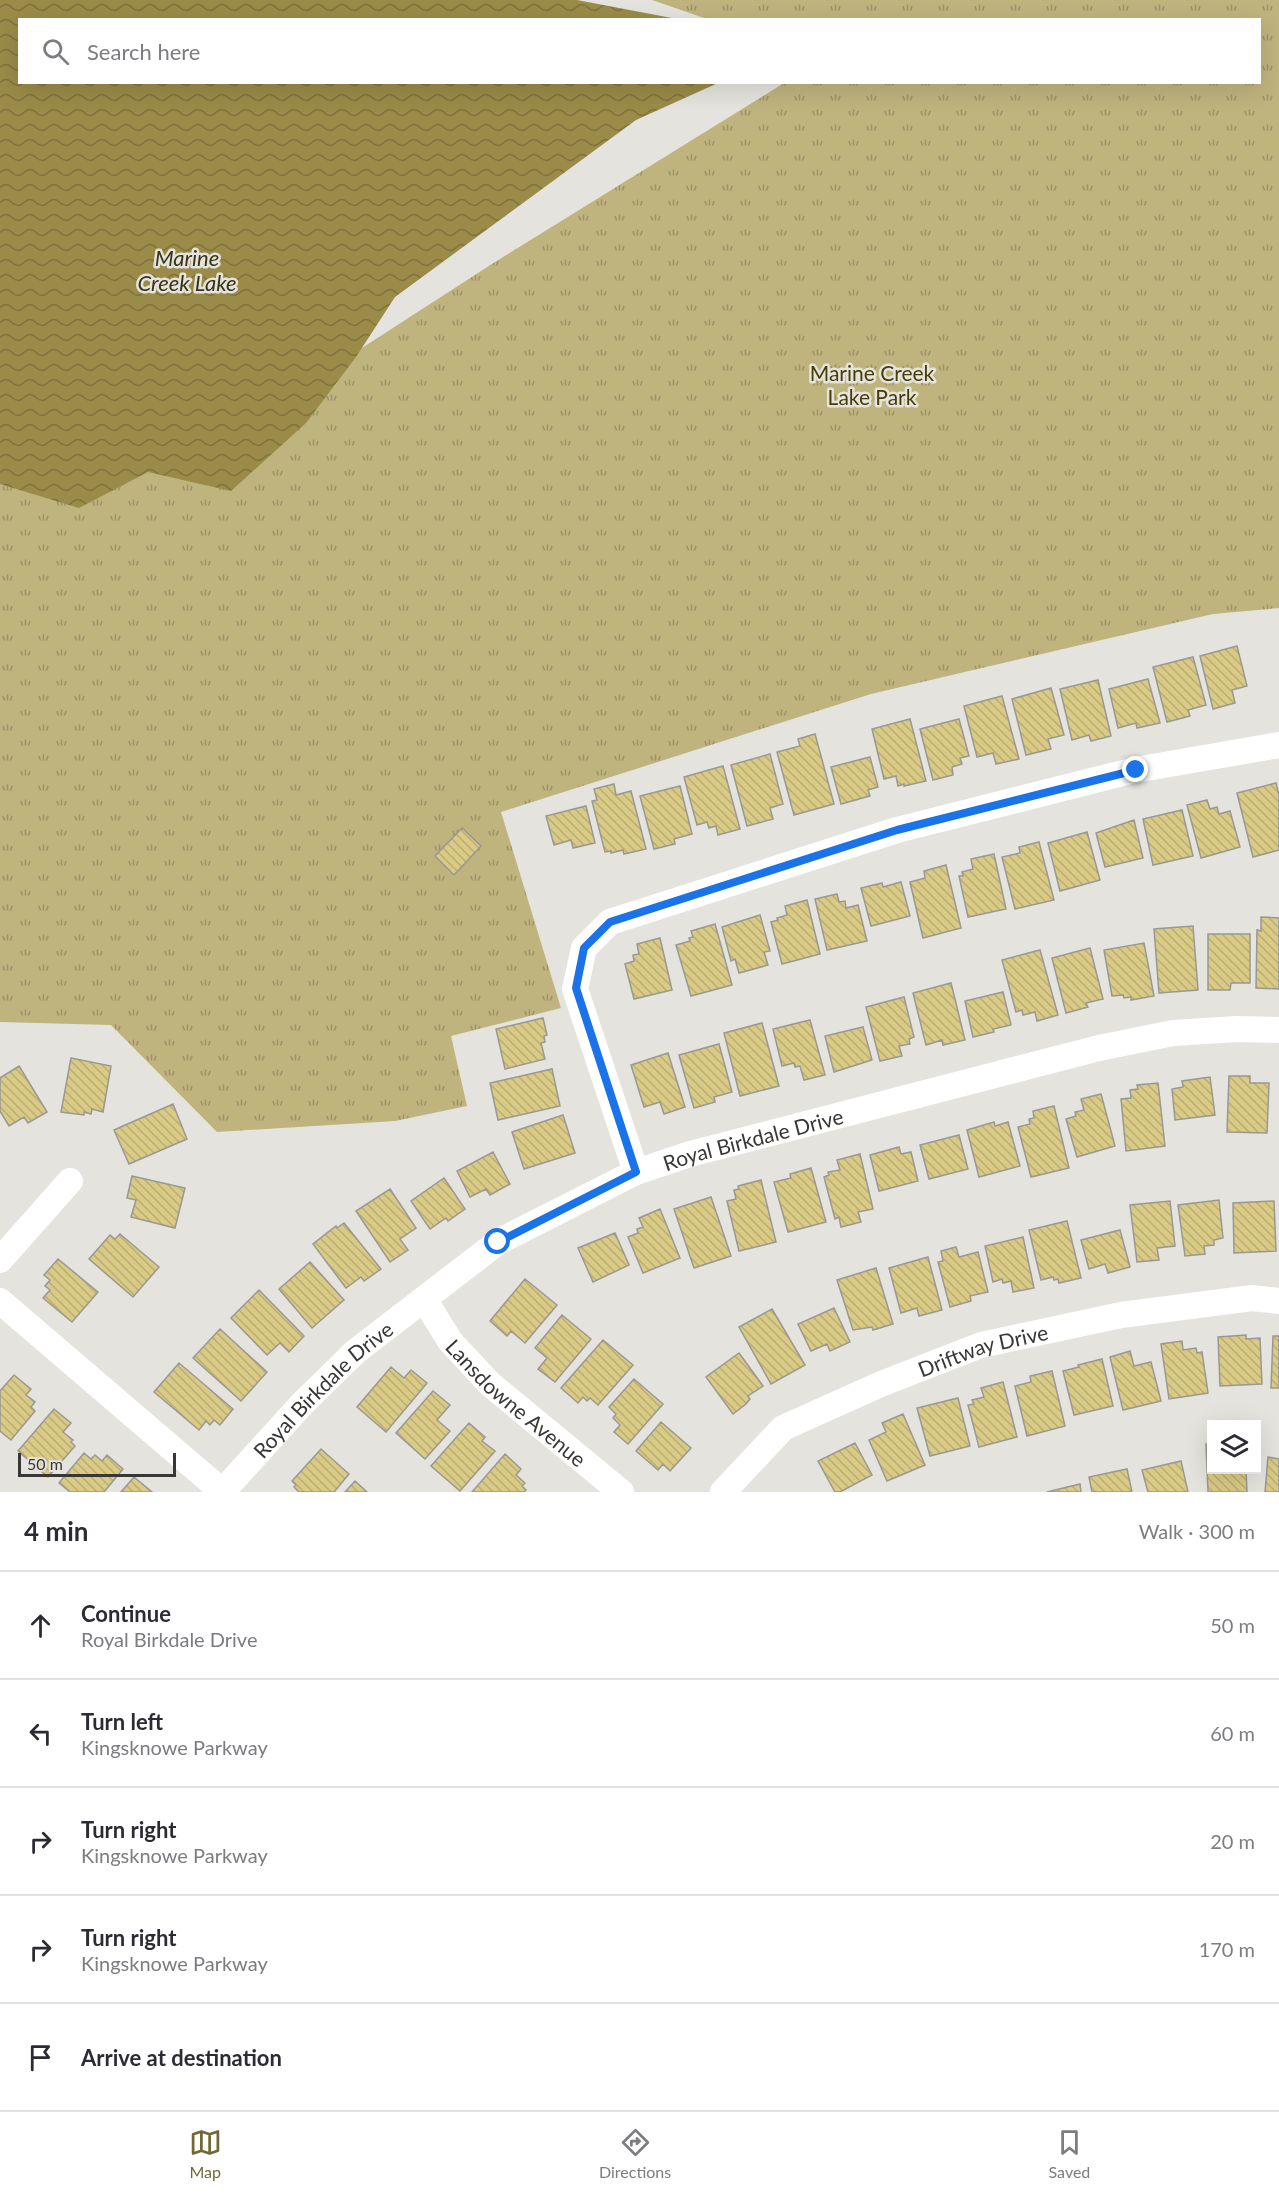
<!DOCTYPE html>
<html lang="en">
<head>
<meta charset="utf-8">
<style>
	:root { --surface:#fff; --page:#f7f7f7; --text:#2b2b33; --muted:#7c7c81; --line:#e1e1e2; --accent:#736835 }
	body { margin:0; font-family:Lato,sans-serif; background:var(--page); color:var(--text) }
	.controls { position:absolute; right:18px; bottom:18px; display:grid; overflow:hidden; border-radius:0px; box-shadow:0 6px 24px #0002 }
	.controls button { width:54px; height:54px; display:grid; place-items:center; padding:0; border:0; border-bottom:2px solid var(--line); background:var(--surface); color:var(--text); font:30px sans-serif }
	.scale { position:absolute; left:18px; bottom:15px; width:158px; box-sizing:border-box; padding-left:6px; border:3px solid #383736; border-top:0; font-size:16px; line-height:21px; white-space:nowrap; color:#383736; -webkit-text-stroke:4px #e4e3de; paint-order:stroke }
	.stop { position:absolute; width:18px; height:18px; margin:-14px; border:4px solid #1a73e8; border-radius:50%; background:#fff }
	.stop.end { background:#1a73e8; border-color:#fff; box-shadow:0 2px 6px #0008 }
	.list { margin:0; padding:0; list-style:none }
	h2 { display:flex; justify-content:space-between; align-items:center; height:78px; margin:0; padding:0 24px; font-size:26px }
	h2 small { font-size:20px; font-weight:400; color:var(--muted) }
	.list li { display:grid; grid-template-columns:39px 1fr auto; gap:18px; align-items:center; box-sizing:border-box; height:108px; padding:0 24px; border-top:2px solid var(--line) }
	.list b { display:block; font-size:22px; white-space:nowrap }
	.list p { margin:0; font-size:20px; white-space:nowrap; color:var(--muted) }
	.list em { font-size:20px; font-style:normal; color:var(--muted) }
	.icon { flex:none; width:33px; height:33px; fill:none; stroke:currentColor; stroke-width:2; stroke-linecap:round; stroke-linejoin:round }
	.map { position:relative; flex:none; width:1279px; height:1492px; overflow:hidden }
	.search { position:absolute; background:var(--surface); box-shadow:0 6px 24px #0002; left:18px; right:18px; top:18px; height:66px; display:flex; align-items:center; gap:15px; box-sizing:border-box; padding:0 21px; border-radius:0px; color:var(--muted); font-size:22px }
	.sheet { height:618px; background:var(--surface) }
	nav { display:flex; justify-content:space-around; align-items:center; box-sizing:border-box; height:84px; border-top:2px solid var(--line); background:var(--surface); font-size:16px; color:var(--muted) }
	nav a { display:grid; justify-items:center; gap:3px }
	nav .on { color:var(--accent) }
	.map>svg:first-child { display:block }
</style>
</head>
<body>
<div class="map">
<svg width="1279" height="1492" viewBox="0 0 1279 1492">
	<defs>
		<pattern id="park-tufts" width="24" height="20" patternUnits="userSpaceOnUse" patternTransform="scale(1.5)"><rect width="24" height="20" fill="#bfb37e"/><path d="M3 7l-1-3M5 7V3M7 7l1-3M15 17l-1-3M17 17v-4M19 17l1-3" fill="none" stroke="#9c9268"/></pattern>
		<pattern id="water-waves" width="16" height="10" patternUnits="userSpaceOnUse" patternTransform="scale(1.5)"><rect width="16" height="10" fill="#9a8b48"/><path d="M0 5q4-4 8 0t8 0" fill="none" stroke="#7f723d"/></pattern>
		<pattern id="building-back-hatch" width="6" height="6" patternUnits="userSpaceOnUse" patternTransform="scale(1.5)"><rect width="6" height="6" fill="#d9ca85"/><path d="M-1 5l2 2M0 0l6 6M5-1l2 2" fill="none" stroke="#bbae73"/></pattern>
	</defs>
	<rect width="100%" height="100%" fill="#e4e3de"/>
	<path fill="url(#park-tufts)" d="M652,0H1279V608L1213,614L871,694L501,812L561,1008L451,1036L467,1106L395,1121L217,1132L111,1025L0,1022V473L184,463L495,262L784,83L1260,82V20H710Z"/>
	<path fill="url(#water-waves)" d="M0,0H577L677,19L20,20V82L718,83L636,120L395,297L356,357L306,423L231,491L148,472L79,508L0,484Z"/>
	<path fill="url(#building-back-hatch)" stroke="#999893" stroke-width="1.5" d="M1237,646L1247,686L1232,690L1235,703L1213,709L1200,656Z
		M1193,657L1206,705L1188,710L1190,716L1167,722L1153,667Z
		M1148,679L1160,723L1137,728L1136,723L1118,728L1109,689Z
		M1098,680L1111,736L1091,741L1089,735L1072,740L1060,689Z
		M1051,688L1064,735L1048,739L1051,749L1026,755L1012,699Z
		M1002,696L1019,759L996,764L993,753L977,757L964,706Z
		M910,719L926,781L904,786V784L898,786L896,776L884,779L872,729Z
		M959,719L969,756L960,758L962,764L952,767L953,775L933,780L920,729Z
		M815,734L834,804L794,815L777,752L800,746L798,739Z
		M770,754L783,804L770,808L773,819L747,826L731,765Z
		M870,757L878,787L868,790L870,796L841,804L831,767Z
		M723,766L740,829L718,835L716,826L709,828L707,822L697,825L684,777Z
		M1276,783L1279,795V850L1253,857L1237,793Z
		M614,784L616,795L631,791L646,849L624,854L623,850L611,853V851L605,852L592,801L597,800L594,789Z
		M680,786L692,834L674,839L675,844L654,849L640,796Z
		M1207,800L1210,809L1217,807L1219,814L1230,811L1240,847L1201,858L1187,805Z
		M586,806L595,843L573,848L571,840L554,845L546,816Z
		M1182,810L1193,856L1153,865L1143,819Z
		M1134,820L1143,858L1105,867L1096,833Z
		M462,828L481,846L454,875L435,856Z
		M1087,832L1100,880L1060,891L1048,843Z
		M1039,842L1054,900L1015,909L1002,857L1020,853L1019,847Z
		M994,854L1006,909L968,917L959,876H963L962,872L973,869L971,859Z
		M946,865L961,928L923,938L910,882L925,878L924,871Z
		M901,882L910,916L871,926L861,888L882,883L883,887Z
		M837,894L839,902L845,901L846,908L858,905L867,941L827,950L815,899Z
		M807,900L820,954L782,964L771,922L778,920L777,918L787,915L785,906Z
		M760,915L770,951L764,952L768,965L739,973L735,959L731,961L722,927Z
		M1261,917L1279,918V989L1256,988L1257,930L1261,931Z
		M715,924L732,985L691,996L676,945L690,941L689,938L693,937L691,931Z
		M1193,926L1198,990L1159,993L1154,929Z
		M1208,934H1250V983H1231L1230,990H1208Z
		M660,938L672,990L634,999L625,964L634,961L633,955L639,954L637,944Z
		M1144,943L1154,996L1131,1000V997L1124,998L1123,995L1112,996L1104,950Z
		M1090,948L1103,999L1086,1003L1088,1007L1066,1013L1052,958Z
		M1040,950L1058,1015L1037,1021L1035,1012L1023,1015L1022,1010L1016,1012L1002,960Z
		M951,983L965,1040L943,1045L942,1040L926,1045L913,993Z
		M1003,992L1011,1025L993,1029L994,1032L973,1037L965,1001Z
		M904,997L914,1037L909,1039L910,1044L899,1046L902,1056L880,1061L866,1007Z
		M543,1018L547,1035L544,1036L545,1042L541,1043L545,1059L505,1069L496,1029Z
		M810,1020L825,1075L804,1080L800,1066L795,1067L794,1063L782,1066L773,1029Z
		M762,1023L779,1086L740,1096L724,1033Z
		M863,1027L872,1060L834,1072L825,1036Z
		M719,1044L732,1092L714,1097L715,1102L694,1108L679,1055Z
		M668,1053L685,1107L664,1114L660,1102L644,1107L631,1065Z
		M71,1058L111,1066L103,1112L92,1109L91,1114L84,1112V1115L61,1112Z
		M19,1066L47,1112L28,1123L24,1117L9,1126L0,1111V1078Z
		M552,1069L560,1106L498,1120L490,1083Z
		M1229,1076H1250V1083H1269L1267,1133L1227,1132Z
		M1210,1077L1215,1115L1175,1120L1172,1089L1183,1087L1182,1081Z
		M1158,1083L1165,1146L1126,1151L1121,1099L1131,1098L1130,1090L1138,1089L1137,1085Z
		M1101,1094L1115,1146L1077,1157L1066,1119L1076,1116L1075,1112L1084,1110L1081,1099Z
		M173,1104L187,1139L129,1164L114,1130Z
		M1054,1106L1069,1168L1031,1177L1018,1127L1030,1124L1029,1119L1034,1118L1033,1111Z
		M563,1115L575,1153L524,1169L512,1132Z
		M994,1122L995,1126L1008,1122L1020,1166L979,1177L967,1130Z
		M959,1135L968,1169L929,1179L920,1145Z
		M899,1147L901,1154L911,1152L918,1181L879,1191L870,1155Z
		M493,1152L510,1184L490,1195L486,1189L470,1197L457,1171Z
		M860,1154L873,1209L858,1212L861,1222L841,1227L839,1217L835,1219L824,1177L829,1175L828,1172L840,1170L837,1160Z
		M811,1168L826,1222L788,1232L774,1182L791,1178L790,1174Z
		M132,1176L185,1188L175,1228L131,1217L136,1200L127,1198Z
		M444,1178L465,1209L448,1221L446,1218L430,1229L411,1201Z
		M761,1180L776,1242L739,1251L727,1201L736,1199L734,1190L739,1189L738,1186Z
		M390,1189L416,1228L400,1239L408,1250L390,1262L356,1211Z
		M711,1197L731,1256L694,1268L674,1209Z
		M1219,1200L1223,1238L1214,1240V1245L1204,1246L1205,1254L1185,1256L1178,1205Z
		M1170,1201L1175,1246L1157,1248L1159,1260L1137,1262L1130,1205Z
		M1274,1201L1276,1251L1234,1253L1233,1203Z
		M660,1209L680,1258L643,1273L628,1237L638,1233L637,1229L643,1227L639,1218Z
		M1067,1221L1081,1278L1059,1283L1058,1279L1054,1280L1053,1277L1041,1280L1029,1230Z
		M344,1223L381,1269L364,1281L361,1277L346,1288L313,1244L336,1226L337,1228Z
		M1120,1230L1130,1267L1108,1273L1105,1264L1089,1269L1081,1240Z
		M615,1233L629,1265L593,1282L578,1248Z
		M120,1234L159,1267L133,1297L89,1259L110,1235L115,1239Z
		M1023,1237L1034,1288L1013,1292L1011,1281L1003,1283L1002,1279L993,1282L985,1246Z
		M956,1247L959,1257L978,1252L988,1292L970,1296L971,1301L950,1307L938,1262L943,1261L941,1251Z
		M928,1257L942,1310L919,1316L917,1308L901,1313L889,1268Z
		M58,1259L98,1292L72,1322L43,1298L50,1290L45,1286L50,1280L44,1275Z
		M310,1262L344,1300L312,1328L279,1289Z
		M876,1268L893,1324L873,1330L872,1327L853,1330L837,1280Z
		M525,1279L557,1305L525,1343L511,1331L507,1336L490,1321Z
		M259,1290L304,1336L289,1352L280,1343L267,1355L231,1318Z
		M834,1308L850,1342L830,1351L827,1344L811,1351L798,1324Z
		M772,1309L805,1365L771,1384L739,1327Z
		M562,1315L591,1339L555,1382L538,1369L547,1358L535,1348Z
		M220,1329L267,1372L241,1401L193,1358Z
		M1246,1335V1339L1260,1338L1262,1384L1220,1386L1218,1337Z
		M1273,1336H1279V1388H1271Z
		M603,1340L633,1365L598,1405L590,1398L587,1401L583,1397L578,1403L561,1388Z
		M1182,1341L1183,1350L1196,1348L1197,1353L1202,1352L1208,1393L1169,1399L1161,1344Z
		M1130,1351L1134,1366L1151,1362L1161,1401L1123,1410L1110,1357Z
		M739,1353L763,1386L748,1396L750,1399L746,1404L733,1414L706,1377Z
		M1102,1359L1113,1406L1074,1415L1063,1371L1079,1367L1078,1365Z
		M179,1363L233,1409L220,1425L214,1420L210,1425L206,1421L199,1430L154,1392Z
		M391,1367L404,1378L411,1370L427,1383L386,1432L357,1407Z
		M1052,1371L1065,1426L1027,1436L1015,1386L1031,1382L1030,1376Z
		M14,1375L31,1389L26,1395L35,1402L31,1407L35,1411L11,1440L0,1431V1391Z
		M634,1379L663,1404L628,1444L614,1432L620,1425L613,1418L616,1414L609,1407Z
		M1003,1382L1017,1437L979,1447L968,1405L974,1404L972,1400L984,1397L981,1388Z
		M433,1391L450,1405L437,1420L450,1431L425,1459L396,1433Z
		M958,1398L970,1446L930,1456L917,1408Z
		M54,1409L71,1423L63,1432L73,1440L71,1442L75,1446L48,1477L18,1451Z
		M903,1414L925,1465L887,1481L869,1440L886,1432L882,1423Z
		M661,1422L691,1448L670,1471L663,1464L658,1470L636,1451Z
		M469,1423L485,1437L482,1441L495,1451L460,1491L431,1466Z
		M855,1443L872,1475L840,1492H835L818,1461Z
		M1206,1444H1212V1470H1246L1247,1492H1208Z
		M321,1449L349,1474L334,1492H299L294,1487L296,1485L292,1481Z
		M84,1453L91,1459L95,1455L102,1461L107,1455L123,1469L104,1492H70L59,1483Z
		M505,1454L521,1469L516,1475L525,1483L522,1486L526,1490L524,1492H472Z
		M1268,1457L1279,1459V1492H1265Z
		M1181,1461L1188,1492H1148L1142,1470Z
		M1127,1469L1132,1492H1092L1089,1477Z
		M134,1477L152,1492H121Z
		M355,1481L367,1492H345Z
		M1080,1484L1081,1492H1047Z"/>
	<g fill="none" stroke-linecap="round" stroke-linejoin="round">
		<g stroke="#fff" stroke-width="26">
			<path d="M636,1172L575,989L584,948L610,922L897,830L1135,770L1279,745"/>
			<path d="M0,1260L70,1181"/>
			<path id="s1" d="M424,1299L450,1341L490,1384L621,1492"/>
			<path d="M0,1301L223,1492"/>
			<path id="s2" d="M222,1492L302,1404L355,1352L498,1242L636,1172L690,1154L1099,1048L1173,1033L1237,1029L1279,1030"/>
			<path id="s3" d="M723,1492L783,1428L881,1384L981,1345L1121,1315L1252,1298L1279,1301"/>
		</g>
	</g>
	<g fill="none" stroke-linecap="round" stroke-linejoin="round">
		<path stroke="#1a73e8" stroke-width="8" d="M498,1242L636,1172L576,988L584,948L610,922L897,830L1136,770"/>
	</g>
	<g text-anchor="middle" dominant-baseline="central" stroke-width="5" stroke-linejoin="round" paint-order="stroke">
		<g font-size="21" fill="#473c03" stroke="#e4e3de">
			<text x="872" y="372">Marine Creek<tspan x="872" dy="24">Lake Park</tspan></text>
		</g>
		<g font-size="21" fill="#383736" stroke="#e4e3de">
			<text stroke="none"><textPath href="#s2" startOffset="650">Royal Birkdale Drive</textPath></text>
			<text stroke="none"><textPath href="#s3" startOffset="303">Driftway Drive</textPath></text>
			<text stroke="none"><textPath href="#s2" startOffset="144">Royal Birkdale Drive</textPath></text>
			<text stroke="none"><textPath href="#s1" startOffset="140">Lansdowne Avenue</textPath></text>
		</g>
		<g font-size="22" font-style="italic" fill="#3a3314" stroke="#e4e3de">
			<text x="187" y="257">Marine<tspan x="187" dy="25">Creek Lake</tspan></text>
		</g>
	</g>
</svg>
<div class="controls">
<button><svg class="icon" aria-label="layers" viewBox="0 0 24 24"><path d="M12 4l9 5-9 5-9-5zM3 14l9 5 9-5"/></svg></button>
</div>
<div class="scale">50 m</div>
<div class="stop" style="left:498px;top:1242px"></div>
<div class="stop end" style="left:1136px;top:770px"></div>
<div class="search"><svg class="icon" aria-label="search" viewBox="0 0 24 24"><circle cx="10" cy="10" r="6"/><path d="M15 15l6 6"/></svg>Search here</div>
</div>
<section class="sheet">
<h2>4 min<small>Walk · 300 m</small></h2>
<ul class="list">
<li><svg class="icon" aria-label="ahead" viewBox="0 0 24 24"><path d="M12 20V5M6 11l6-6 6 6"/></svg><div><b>Continue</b><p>Royal Birkdale Drive</p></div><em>50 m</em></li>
<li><svg class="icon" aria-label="left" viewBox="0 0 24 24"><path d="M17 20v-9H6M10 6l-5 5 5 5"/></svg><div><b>Turn left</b><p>Kingsknowe Parkway</p></div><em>60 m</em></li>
<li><svg class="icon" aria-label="right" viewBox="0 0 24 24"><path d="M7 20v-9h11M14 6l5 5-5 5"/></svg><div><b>Turn right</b><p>Kingsknowe Parkway</p></div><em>20 m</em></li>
<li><svg class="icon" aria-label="right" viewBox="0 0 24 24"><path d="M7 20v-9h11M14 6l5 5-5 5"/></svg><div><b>Turn right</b><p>Kingsknowe Parkway</p></div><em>170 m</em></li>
<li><svg class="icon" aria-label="arrive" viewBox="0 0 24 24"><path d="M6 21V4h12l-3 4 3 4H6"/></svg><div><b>Arrive at destination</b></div></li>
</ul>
</section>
<nav>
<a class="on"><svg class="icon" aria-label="map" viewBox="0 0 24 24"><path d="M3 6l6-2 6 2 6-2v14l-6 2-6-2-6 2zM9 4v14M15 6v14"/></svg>Map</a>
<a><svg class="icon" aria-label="directions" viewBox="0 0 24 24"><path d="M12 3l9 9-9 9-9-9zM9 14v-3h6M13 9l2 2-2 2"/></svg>Directions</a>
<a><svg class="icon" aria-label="saved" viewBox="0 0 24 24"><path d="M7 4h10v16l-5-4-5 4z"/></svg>Saved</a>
</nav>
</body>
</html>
